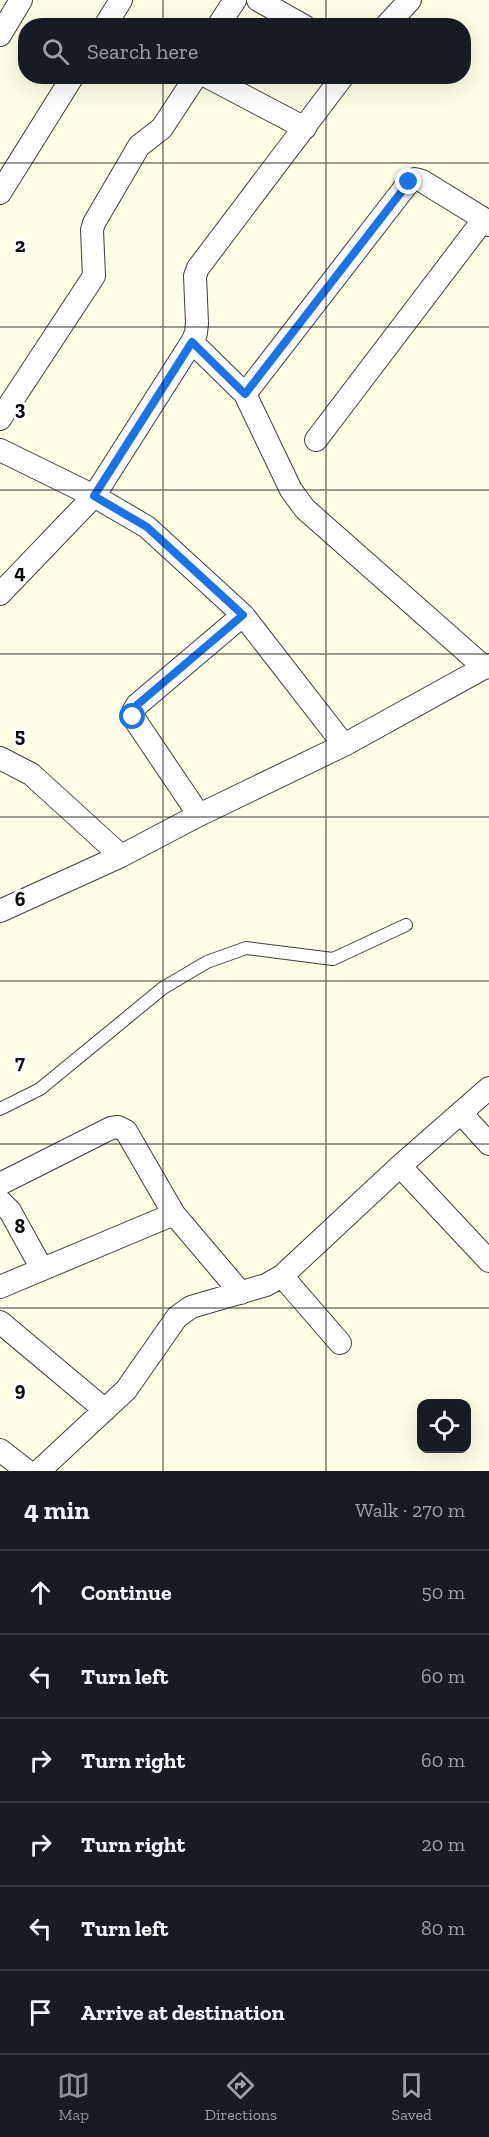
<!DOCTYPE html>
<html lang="en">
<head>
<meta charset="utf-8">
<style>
	:root { --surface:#171b24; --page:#20242c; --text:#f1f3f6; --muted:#9ea1a6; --line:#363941; --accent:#8c9099 }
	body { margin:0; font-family:"Zilla Slab",serif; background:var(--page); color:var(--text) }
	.controls { position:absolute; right:18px; bottom:18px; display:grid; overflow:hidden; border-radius:12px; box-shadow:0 6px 24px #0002 }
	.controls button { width:54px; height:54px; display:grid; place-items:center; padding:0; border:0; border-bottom:2px solid var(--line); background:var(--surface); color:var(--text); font:30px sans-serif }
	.stop { position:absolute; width:18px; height:18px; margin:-14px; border:4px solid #1a73e8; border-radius:50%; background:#fff }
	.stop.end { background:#1a73e8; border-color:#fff; box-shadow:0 2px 6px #0008 }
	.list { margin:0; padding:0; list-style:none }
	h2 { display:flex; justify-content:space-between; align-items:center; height:78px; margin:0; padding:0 24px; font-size:26px }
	h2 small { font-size:20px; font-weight:400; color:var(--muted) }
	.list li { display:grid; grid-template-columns:39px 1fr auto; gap:18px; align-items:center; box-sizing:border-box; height:84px; padding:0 24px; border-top:2px solid var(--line) }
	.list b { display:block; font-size:22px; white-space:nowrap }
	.list em { font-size:20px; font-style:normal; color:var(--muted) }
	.icon { flex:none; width:33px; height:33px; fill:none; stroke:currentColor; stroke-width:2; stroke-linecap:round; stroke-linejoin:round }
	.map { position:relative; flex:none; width:489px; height:1471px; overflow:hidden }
	.search { position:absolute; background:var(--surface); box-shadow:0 6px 24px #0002; left:18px; right:18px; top:18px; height:66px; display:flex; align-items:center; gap:15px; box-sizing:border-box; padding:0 21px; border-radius:24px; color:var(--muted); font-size:22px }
	.sheet { height:582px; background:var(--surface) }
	nav { display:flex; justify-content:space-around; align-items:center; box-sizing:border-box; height:84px; border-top:2px solid var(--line); background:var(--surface); font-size:16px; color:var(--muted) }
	nav a { display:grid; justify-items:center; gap:3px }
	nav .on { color:var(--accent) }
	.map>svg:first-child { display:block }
</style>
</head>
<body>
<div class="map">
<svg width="489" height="1471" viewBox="0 0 489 1471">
	<rect width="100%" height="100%" fill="#ffffe8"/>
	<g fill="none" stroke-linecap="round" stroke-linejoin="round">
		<g stroke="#3e3e3e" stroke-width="14">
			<path id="service" d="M0,1109L40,1089L163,988L207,962L246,948L333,959L406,925"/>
		</g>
		<g stroke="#3e3e3e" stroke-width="24">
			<path id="minor" d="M258,0L304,26
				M105,26L121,0
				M218,26L235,0
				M386,26L410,0
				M0,35L21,0
				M206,76L305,128
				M0,193L73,76
				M192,342L245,394L291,490L305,509L485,668
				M245,394L409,182L415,179L422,181L484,219L489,225
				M0,419L94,276L92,230L94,223L139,146L162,128L196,76
				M316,440L484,219
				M0,450L94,496L147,527L243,615L344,745
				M0,594L94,496L192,342L196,333L197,323L195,276L198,268L343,76
				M0,758L31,774L121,856
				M199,815L133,717L134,710L137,705L243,615
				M0,911L121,856L199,815L344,745L489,665
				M461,1113L489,1144
				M400,1166L489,1261
				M0,1184L111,1128L118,1127L126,1131L174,1214L241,1293
				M0,1201L10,1211L42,1269
				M282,1276L340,1343
				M0,1287L174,1214
				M0,1322L105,1410
				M0,1450L27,1471
				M39,1471L126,1390L177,1317L191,1307L266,1285L282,1276L400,1166L489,1088"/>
		</g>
		<use href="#service" stroke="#fff" stroke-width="12"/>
		<use href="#minor" stroke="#fff" stroke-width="22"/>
	</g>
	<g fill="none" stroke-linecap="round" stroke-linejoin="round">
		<path stroke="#1a73e8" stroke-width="8" d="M133,717L134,710L137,705L243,615L147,527L94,496L192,342L245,394L409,182"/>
	</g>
	<path fill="none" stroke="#0b0b0b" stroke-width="1.5" stroke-opacity="0.55" d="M163,0V26M326,0V26M163,76V1471M326,76V1471M0,163H489M0,327H489M0,490H489M0,654H489M0,817H489M0,981H489M0,1144H489M0,1308H489"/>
	<g font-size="20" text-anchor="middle" font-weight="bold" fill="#0b0b0b" stroke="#fff" stroke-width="6" stroke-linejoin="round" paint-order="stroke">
		<text x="20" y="252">2</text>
		<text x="20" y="415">3</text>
		<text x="20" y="579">4</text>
		<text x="20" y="742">5</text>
		<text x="20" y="906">6</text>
		<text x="20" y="1069">7</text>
		<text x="20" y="1233">8</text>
		<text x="20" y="1396">9</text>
	</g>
</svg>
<div class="controls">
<button><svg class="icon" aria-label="locate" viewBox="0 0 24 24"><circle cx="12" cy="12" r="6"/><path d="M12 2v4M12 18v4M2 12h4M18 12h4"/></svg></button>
</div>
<div class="stop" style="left:133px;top:717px"></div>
<div class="stop end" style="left:409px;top:182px"></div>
<div class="search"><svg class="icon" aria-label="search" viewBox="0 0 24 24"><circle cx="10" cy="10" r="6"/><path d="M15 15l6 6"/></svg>Search here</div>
</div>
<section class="sheet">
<h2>4 min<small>Walk · 270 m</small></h2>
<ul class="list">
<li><svg class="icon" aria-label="ahead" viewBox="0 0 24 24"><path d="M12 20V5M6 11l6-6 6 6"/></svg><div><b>Continue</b></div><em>50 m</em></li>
<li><svg class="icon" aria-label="left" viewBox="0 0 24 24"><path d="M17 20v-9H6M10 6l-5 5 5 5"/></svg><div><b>Turn left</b></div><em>60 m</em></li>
<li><svg class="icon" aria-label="right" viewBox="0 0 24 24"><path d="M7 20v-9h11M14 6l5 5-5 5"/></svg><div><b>Turn right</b></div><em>60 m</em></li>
<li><svg class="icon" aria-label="right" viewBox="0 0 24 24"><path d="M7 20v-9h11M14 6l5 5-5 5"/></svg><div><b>Turn right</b></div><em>20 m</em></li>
<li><svg class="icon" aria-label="left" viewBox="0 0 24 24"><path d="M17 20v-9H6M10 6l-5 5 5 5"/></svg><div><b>Turn left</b></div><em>80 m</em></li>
<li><svg class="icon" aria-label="arrive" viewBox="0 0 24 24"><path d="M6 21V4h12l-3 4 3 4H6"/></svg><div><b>Arrive at destination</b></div></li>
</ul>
</section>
<nav>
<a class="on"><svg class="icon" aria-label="map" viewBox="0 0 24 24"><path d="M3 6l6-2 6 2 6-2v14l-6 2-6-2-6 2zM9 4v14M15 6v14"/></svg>Map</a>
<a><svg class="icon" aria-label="directions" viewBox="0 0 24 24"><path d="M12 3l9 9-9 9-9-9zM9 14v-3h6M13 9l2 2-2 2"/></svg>Directions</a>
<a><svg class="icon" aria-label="saved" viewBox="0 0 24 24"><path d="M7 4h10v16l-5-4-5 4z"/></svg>Saved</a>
</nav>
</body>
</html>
